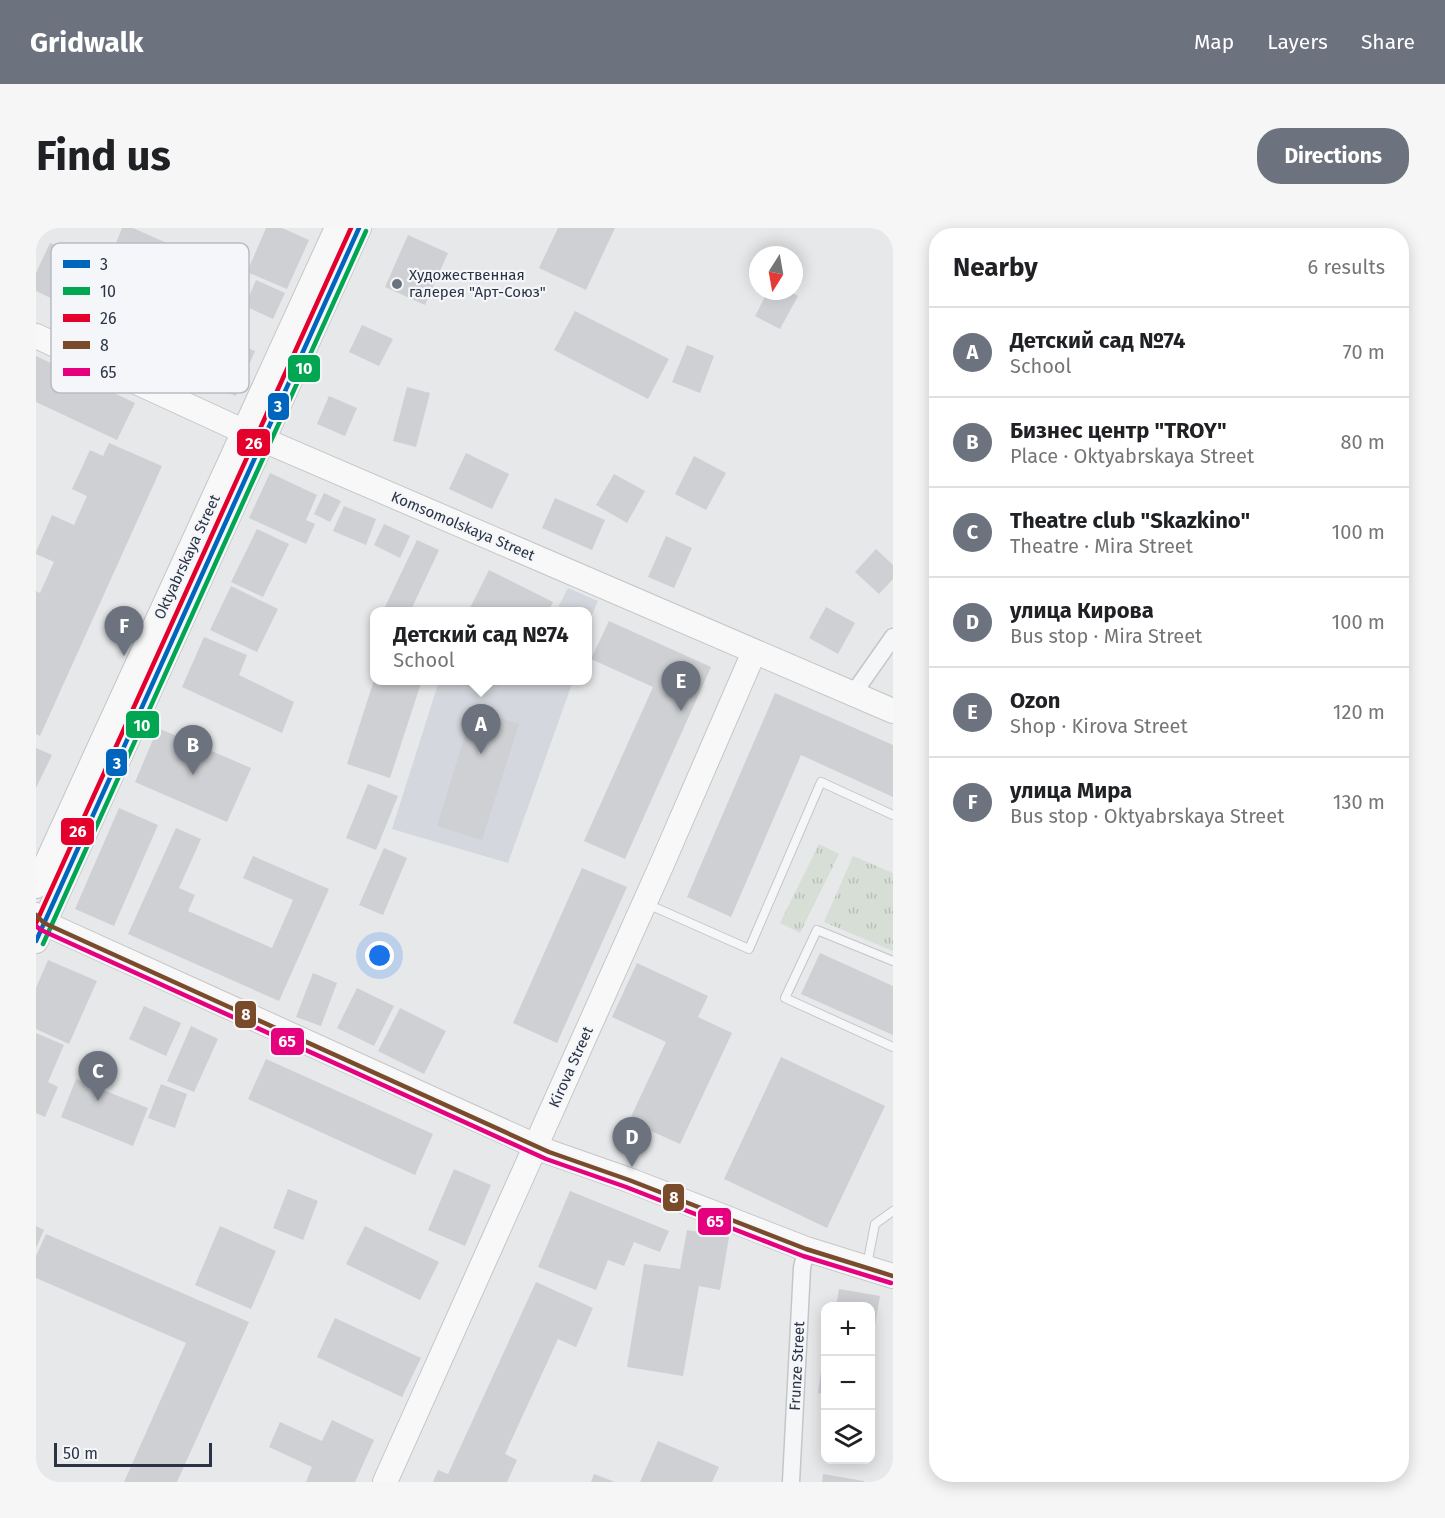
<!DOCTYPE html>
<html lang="en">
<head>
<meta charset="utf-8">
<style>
	:root { --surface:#fff; --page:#f6f6f6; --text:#202124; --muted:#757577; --line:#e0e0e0; --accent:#6c737f }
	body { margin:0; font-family:"Fira Sans",sans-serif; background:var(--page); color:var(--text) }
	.controls { position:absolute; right:18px; bottom:18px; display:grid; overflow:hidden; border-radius:12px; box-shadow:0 3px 15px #0003 }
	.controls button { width:54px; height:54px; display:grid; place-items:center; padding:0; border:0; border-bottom:2px solid var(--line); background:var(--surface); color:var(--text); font:30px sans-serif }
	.compass { position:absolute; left:713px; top:18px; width:54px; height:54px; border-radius:50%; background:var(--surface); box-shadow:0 3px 15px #0003; rotate:191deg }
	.scale { position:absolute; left:18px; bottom:15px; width:158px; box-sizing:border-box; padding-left:6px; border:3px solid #2b3445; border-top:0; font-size:16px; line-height:21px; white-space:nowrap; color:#2b3445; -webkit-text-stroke:4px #f4f6f9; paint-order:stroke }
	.you { position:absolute; left:344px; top:728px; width:21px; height:21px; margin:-15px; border:4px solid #fff; border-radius:50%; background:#1a73e8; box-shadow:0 0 0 9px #1a73e833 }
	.badge { display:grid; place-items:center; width:39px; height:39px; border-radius:50%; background:var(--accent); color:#fff; font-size:20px; font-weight:700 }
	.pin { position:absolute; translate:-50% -50px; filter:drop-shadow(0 2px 3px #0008) }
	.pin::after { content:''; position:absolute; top:32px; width:21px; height:18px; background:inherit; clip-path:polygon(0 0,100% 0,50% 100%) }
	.popup { position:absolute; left:334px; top:379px; width:222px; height:78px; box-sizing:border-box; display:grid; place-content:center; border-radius:12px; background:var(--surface); filter:drop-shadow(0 2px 4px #0005); font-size:20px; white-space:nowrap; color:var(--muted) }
	.popup b { font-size:22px; color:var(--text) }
	.popup::after { content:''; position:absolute; left:50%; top:100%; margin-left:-12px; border:12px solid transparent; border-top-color:var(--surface) }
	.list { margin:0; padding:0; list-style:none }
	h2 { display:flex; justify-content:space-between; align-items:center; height:78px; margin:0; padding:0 24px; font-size:26px }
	h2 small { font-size:20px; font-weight:400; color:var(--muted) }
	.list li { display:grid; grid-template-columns:39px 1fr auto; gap:18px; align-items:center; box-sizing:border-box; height:90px; padding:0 24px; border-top:2px solid var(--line) }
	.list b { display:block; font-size:22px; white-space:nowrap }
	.list p { margin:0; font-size:20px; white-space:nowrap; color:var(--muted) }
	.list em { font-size:20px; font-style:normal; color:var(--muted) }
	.icon { flex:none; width:33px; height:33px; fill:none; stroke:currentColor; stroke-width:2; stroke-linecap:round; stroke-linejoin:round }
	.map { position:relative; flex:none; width:857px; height:1254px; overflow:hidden; border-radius:24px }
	header { display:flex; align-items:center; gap:36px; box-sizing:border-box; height:84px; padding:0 30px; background:var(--accent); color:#fff }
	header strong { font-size:28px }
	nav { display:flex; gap:33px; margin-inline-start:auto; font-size:21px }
	.intro { display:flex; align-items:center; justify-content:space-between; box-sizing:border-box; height:144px; padding:0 36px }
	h1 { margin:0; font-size:42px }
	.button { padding:15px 27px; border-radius:24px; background:var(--accent); color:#fff; font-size:21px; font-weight:700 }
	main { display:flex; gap:36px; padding:0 36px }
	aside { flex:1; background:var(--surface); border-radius:24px; box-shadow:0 3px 15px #0003 }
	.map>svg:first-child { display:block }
</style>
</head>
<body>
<header>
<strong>Gridwalk</strong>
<nav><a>Map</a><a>Layers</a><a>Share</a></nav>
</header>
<div class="intro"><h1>Find us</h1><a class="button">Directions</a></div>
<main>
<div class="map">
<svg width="857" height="1254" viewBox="0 0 857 1254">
	<defs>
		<pattern id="park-tufts" width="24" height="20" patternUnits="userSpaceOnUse" patternTransform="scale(1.5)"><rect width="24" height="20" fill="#d6ded6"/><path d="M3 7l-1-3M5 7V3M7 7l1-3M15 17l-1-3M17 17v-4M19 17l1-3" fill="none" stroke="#b8bfb9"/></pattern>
	</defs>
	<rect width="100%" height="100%" fill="#e6e8ea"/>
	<path fill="#d4d7dd" d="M532,360L562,373L552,396V384L520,383Z
		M403,453H537L472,635L356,601Z"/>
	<path fill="url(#park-tufts)" d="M783,616L803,626L764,705L744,695Z
		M817,628L857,645V723L788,694Z"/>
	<path fill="#ced0d3" d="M86,0H97L167,31L122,131L26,89L49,35L123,67L133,44L78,20Z
		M230,0H246L273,12L251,61L211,44Z
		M522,0H579L550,62L503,40Z
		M372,7L412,25L389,77L349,59Z
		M14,15L44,29L23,74L0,63V45Z
		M220,52L249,65L237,91L209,78Z
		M732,63H753L762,68L744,101L719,88Z
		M539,83L633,131L612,171L518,122Z
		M326,97L357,111L343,138L313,124Z
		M186,110L219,123L200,168L149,147L158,126L176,134Z
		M651,117L678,128L664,165L636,154Z
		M0,128L99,175L81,212L0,174Z
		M371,159L394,165L380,219L357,213Z
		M293,168L321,180L309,208L281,196Z
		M73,215L126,238L4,508L0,506V363L4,365L18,334L0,326V324L16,287L38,297L51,268L36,261L54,222L67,228Z
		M430,225L473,246L456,281L413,261Z
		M658,228L690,245L670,282L639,266Z
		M234,245L281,267L270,292L279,296L270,316L213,290Z
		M578,246L609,263L591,295L560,277Z
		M288,265L305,273L294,294L278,286Z
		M519,270L569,292L556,322L506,300Z
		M308,278L340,291L330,317L297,303Z
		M348,296L374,308L364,330L338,317Z
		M221,301L253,316L227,369L195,354Z
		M630,308L656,320L638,360L612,349Z
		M381,312L403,322L374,384H349L347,383Z
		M840,321L857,337V351L843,366L819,344Z
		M453,342L517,374L512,384H432Z
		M195,358L242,381L221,424L174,402Z
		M790,379L819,395L802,426L773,410Z
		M573,393L675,439L589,631L548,613L617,459L555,431Z
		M168,409L211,427L203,447L258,474L246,505L146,459Z
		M338,452H386L354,550L311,536Z
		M739,465L857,517V569L765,527L695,689L651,669Z
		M437,481L483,496L446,612L401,598Z
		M122,500L215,540L191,594L99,554Z
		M0,520L16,527L0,560Z
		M332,556L362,568L340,622L310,610Z
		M83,580L122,597L78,698L39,681Z
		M140,600L165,611L143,660L159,667L152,683L236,720L257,672L207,650L217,628L293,661L243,773L92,706Z
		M348,620L371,630L347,687L323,677Z
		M546,640L591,659L521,815L477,795Z
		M784,725L857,758V807L765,766Z
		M12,732L61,753L33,816L0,801V760Z
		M601,735L672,768L662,789L696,805L644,916L593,893L630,814L576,789Z
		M277,745L301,755L285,798L260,789Z
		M321,760L358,778L338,818L301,800Z
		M108,778L145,795L130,828L93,811Z
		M364,780L410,803L388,846L342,823Z
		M155,798L182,811L158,864L131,853Z
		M0,805L28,817L12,854L22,859L9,889L0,885Z
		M745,829L849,878L791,1000L688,951Z
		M230,831L397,906L379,947L212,871Z
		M40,851L112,880L97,918L25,889Z
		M125,856L151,866L139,900L112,890Z
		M418,941L455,957L429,1018L392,1002Z
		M252,961L282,973L267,1012L237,1000Z
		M534,963L633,1003L624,1024L598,1014L588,1038L572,1032L560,1062L502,1039Z
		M0,998L8,1002L0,1020Z
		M184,998L240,1023L215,1081L159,1057Z
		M329,998L403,1034L384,1072L310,1036Z
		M651,1002L693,1009L684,1062L663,1058L647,1148L591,1139L608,1036L644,1041Z
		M10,1006L213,1094L141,1254H88L150,1115L0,1050V1028Z
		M500,1054L557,1080L540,1119L522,1111L469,1226L481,1232L471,1254H397L402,1242L412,1246Z
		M803,1061L844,1068L838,1103H834V1078H800Z
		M299,1090L385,1130L366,1169L281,1129Z
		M788,1120H790V1166L782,1165Z
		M296,1192L338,1212L319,1254H270L276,1239L233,1219L244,1194L286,1213Z
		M622,1213L683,1239L676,1254H604Z
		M558,1246L579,1254H555Z
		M787,1246L828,1253V1254H786Z"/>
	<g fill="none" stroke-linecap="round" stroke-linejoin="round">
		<g stroke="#c4c6c8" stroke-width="10">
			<path id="lane" d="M609,675L713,721L785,554L857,587
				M857,733L781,702L749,770L857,819
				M831,1037L839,996L857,983"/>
		</g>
		<g stroke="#c4c6c8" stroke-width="19">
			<path id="street" d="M817,466L857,409
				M755,1254L766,1040L770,1021"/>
		</g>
		<g stroke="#c4c6c8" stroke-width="26">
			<path id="secondary" d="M0,108L209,204L857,483
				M0,658L301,0
				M0,687L8,695L513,924L593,952L770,1021L857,1048
				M0,713L323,0
				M349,1254L626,636L718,424"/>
		</g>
		<use href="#lane" stroke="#f5f6f7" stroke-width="8"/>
		<use href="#street" stroke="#f5f6f7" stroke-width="16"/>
		<use href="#secondary" stroke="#f8f8f8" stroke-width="24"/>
		<g stroke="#f4f6f9" stroke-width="9">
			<path id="bus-1" d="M0,713L323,0"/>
		</g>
		<g stroke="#f4f6f9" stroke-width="9">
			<path id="bus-2" d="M7,716L330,3"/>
		</g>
		<g stroke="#f4f6f9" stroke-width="9">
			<path id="bus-3" d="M0,695L315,0"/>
		</g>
		<g stroke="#f4f6f9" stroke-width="9">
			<path id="bus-4" d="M0,687L8,695L513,924L593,952L770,1021L857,1048"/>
		</g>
		<g stroke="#f4f6f9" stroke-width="9">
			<path id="bus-5" d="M0,698L5,702L510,931L590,959L767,1028L855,1055"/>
		</g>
		<use href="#bus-1" stroke="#0065bd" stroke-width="4.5"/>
		<use href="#bus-2" stroke="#00a651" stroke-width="4.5"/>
		<use href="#bus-3" stroke="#e4002b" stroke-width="4.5"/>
		<use href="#bus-4" stroke="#7a4b2a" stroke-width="4.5"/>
		<use href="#bus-5" stroke="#e5007d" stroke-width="4.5"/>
	</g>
	<circle fill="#6c737f" stroke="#f4f6f9" stroke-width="2" cx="361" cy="56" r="6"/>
	<g text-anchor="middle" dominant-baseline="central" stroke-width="4.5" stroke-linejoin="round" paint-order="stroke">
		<g font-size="15" fill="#2b3445" stroke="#f4f6f9" text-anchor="start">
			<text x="373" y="47">Художественная<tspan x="373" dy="17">галерея "Арт-Союз"</tspan></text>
		</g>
		<g font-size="15" fill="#2b3445" stroke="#f4f6f9">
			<text transform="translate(427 298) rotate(23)">Komsomolskaya Street</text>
			<text transform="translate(151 329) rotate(-65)">Oktyabrskaya Street</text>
			<text transform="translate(535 839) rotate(-66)">Kirova Street</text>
			<text transform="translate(761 1138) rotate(-87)">Frunze Street</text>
		</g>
	</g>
	<rect x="15" y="15" width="198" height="150" rx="9" fill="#f4f6f9" stroke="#b8bcc3" stroke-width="1.5"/>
	<rect x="27" y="32" width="27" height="8" fill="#0065bd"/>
	<rect x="27" y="59" width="27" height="8" fill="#00a651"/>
	<rect x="27" y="86" width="27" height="8" fill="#e4002b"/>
	<rect x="27" y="113" width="27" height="8" fill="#7a4b2a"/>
	<rect x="27" y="140" width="27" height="8" fill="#e5007d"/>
	<g font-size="16" fill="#2b3445">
		<text x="64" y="42">3</text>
		<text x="64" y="69">10</text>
		<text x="64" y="96">26</text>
		<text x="64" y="123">8</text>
		<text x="64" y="150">65</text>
	</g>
	<g stroke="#f4f6f9" stroke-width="2">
		<rect x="251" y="126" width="34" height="29" rx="6" fill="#00a651"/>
		<rect x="231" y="164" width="23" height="29" rx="6" fill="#0065bd"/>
		<rect x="200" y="200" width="35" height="29" rx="6" fill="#e4002b"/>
		<rect x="89" y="482" width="35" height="29" rx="6" fill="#00a651"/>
		<rect x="69" y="520" width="23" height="29" rx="6" fill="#0065bd"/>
		<rect x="24" y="589" width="35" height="29" rx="6" fill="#e4002b"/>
		<rect x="198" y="772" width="23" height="29" rx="6" fill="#7a4b2a"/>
		<rect x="234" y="799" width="35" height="29" rx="6" fill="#e5007d"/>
		<rect x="626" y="955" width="23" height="29" rx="6" fill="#7a4b2a"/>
		<rect x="661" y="979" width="35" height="29" rx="6" fill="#e5007d"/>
	</g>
	<g font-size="16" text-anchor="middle" font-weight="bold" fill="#fff">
		<text x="268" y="146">10</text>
		<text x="242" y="184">3</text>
		<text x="218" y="221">26</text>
		<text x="106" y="503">10</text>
		<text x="81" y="541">3</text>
		<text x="42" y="609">26</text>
		<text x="210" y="792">8</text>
		<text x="251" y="819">65</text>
		<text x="638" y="975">8</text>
		<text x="679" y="999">65</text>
	</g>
</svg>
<div class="controls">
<button>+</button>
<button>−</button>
<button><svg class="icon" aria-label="layers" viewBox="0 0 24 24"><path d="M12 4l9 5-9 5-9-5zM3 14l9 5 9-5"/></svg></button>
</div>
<svg class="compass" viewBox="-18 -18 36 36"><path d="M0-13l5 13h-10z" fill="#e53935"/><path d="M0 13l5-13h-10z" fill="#757577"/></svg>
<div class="scale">50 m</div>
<div class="you"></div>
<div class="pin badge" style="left:445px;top:526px">A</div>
<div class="popup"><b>Детский сад №74</b>School</div>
<div class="pin badge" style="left:157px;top:547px">B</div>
<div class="pin badge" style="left:62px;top:873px">C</div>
<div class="pin badge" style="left:596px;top:939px">D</div>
<div class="pin badge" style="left:645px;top:483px">E</div>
<div class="pin badge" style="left:88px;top:428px">F</div>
</div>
<aside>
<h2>Nearby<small>6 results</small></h2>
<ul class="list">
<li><span class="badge">A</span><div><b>Детский сад №74</b><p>School</p></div><em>70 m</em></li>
<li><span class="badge">B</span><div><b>Бизнес центр &quot;TROY&quot;</b><p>Place · Oktyabrskaya Street</p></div><em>80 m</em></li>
<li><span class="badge">C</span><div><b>Theatre club &quot;Skazkino&quot;</b><p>Theatre · Mira Street</p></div><em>100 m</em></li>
<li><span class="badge">D</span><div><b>улица Кирова</b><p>Bus stop · Mira Street</p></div><em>100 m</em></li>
<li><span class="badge">E</span><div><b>Ozon</b><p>Shop · Kirova Street</p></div><em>120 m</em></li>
<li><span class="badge">F</span><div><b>улица Мира</b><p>Bus stop · Oktyabrskaya Street</p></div><em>130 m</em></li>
</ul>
</aside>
</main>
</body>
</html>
